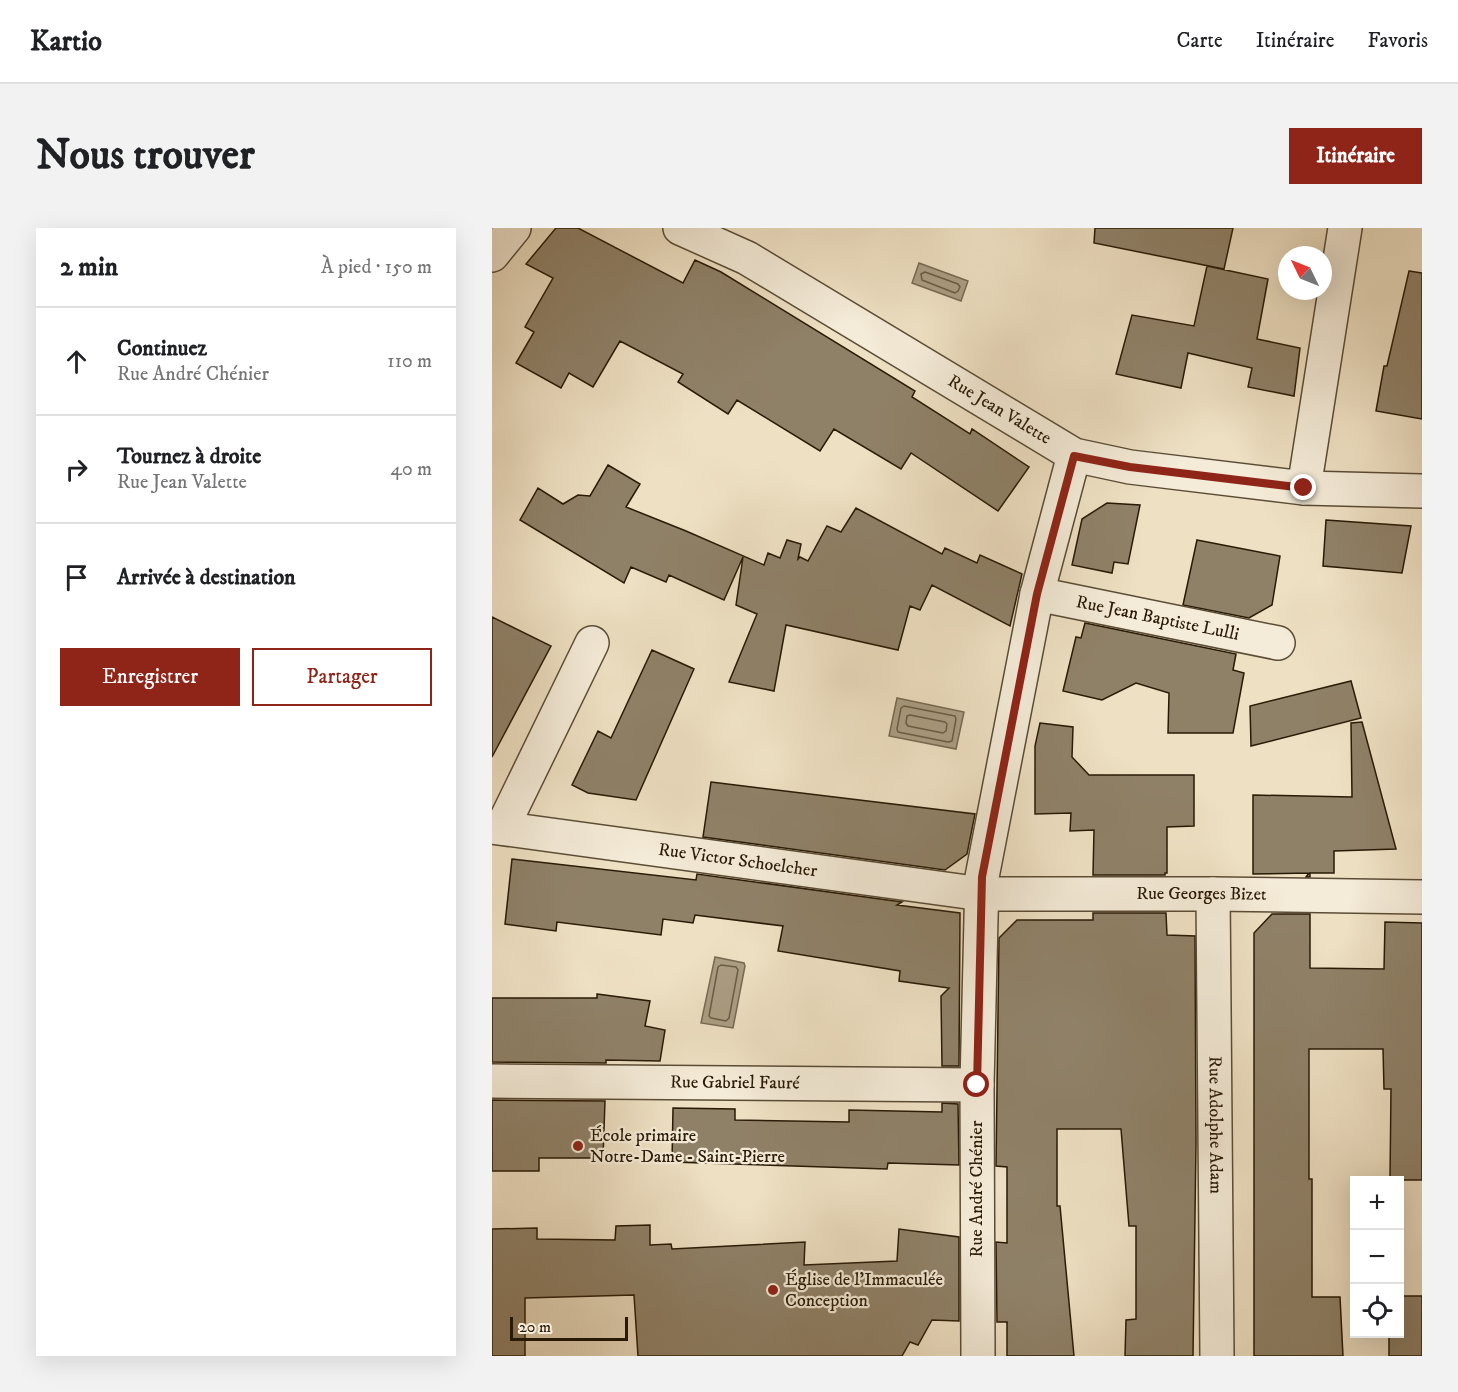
<!DOCTYPE html>
<html lang="fr">
<head>
<meta charset="utf-8">
<style>
	:root { --surface:#fff; --page:#f2f2f2; --text:#202124; --muted:#757577; --line:#e0e0e0; --accent:#8f2418 }
	body { margin:0; font-family:"IM FELL DW Pica",serif; background:var(--page); color:var(--text) }
	.controls { position:absolute; right:18px; bottom:18px; display:grid; overflow:hidden; border-radius:0px; box-shadow:0 6px 24px #0002 }
	.controls button { width:54px; height:54px; display:grid; place-items:center; padding:0; border:0; border-bottom:2px solid var(--line); background:var(--surface); color:var(--text); font:30px sans-serif }
	.compass { position:absolute; left:786px; top:18px; width:54px; height:54px; border-radius:50%; background:var(--surface); box-shadow:0 6px 24px #0002; rotate:313deg }
	.scale { position:absolute; left:18px; bottom:15px; width:118px; box-sizing:border-box; padding-left:6px; border:3px solid #291a06; border-top:0; font-size:16px; line-height:21px; white-space:nowrap; color:#291a06; -webkit-text-stroke:4px #f4ebd8; paint-order:stroke }
	.stop { position:absolute; width:18px; height:18px; margin:-14px; border:4px solid #8f2418; border-radius:50%; background:#fff }
	.stop.end { background:#8f2418; border-color:#fff; box-shadow:0 2px 6px #0008 }
	.list { margin:0; padding:0; list-style:none }
	h2 { display:flex; justify-content:space-between; align-items:center; height:78px; margin:0; padding:0 24px; font-size:26px }
	h2 small { font-size:20px; font-weight:400; color:var(--muted) }
	.list li { display:grid; grid-template-columns:39px 1fr auto; gap:18px; align-items:center; box-sizing:border-box; height:108px; padding:0 24px; border-top:2px solid var(--line) }
	.list b { display:block; font-size:22px; white-space:nowrap }
	.list p { margin:0; font-size:20px; white-space:nowrap; color:var(--muted) }
	.list em { font-size:20px; font-style:normal; color:var(--muted) }
	.actions { display:flex; gap:12px; padding:18px 24px }
	.actions a { flex:1; padding:14px 0; border:2px solid var(--accent); border-radius:0px; text-align:center; font-size:21px; color:var(--accent) }
	.actions .main { background:var(--accent); color:#fff }
	.icon { flex:none; width:33px; height:33px; fill:none; stroke:currentColor; stroke-width:2; stroke-linecap:round; stroke-linejoin:round }
	.map { position:relative; flex:none; width:930px; height:1128px; overflow:hidden; border-radius:0px }
	header { display:flex; align-items:center; gap:36px; box-sizing:border-box; height:84px; padding:0 30px; background:var(--surface); border-bottom:2px solid var(--line) }
	header strong { font-size:28px }
	nav { display:flex; gap:33px; margin-inline-start:auto; font-size:21px }
	.intro { display:flex; align-items:center; justify-content:space-between; box-sizing:border-box; height:144px; padding:0 36px }
	h1 { margin:0; font-size:42px }
	.button { padding:15px 27px; border-radius:0px; background:var(--accent); color:#fff; font-size:21px; font-weight:700 }
	main { display:flex; gap:36px; padding:0 36px }
	aside { flex:1; background:var(--surface); border-radius:0px; box-shadow:0 6px 24px #0002 }
	.map>svg:first-child { display:block }
</style>
</head>
<body>
<header>
<strong>Kartio</strong>
<nav><a>Carte</a><a>Itinéraire</a><a>Favoris</a></nav>
</header>
<div class="intro"><h1>Nous trouver</h1><a class="button">Itinéraire</a></div>
<main>
<aside>
<h2>2 min<small>À pied · 150 m</small></h2>
<ul class="list">
<li><svg class="icon" aria-label="ahead" viewBox="0 0 24 24"><path d="M12 20V5M6 11l6-6 6 6"/></svg><div><b>Continuez</b><p>Rue André Chénier</p></div><em>110 m</em></li>
<li><svg class="icon" aria-label="right" viewBox="0 0 24 24"><path d="M7 20v-9h11M14 6l5 5-5 5"/></svg><div><b>Tournez à droite</b><p>Rue Jean Valette</p></div><em>40 m</em></li>
<li><svg class="icon" aria-label="arrive" viewBox="0 0 24 24"><path d="M6 21V4h12l-3 4 3 4H6"/></svg><div><b>Arrivée à destination</b></div></li>
</ul>
<div class="actions"><a class="main">Enregistrer</a><a>Partager</a></div>
</aside>
<div class="map">
<svg width="930" height="1128" viewBox="0 0 930 1128">
	<rect width="100%" height="100%" fill="#eee0c3"/>
	<filter id="stains"><feTurbulence type="fractalNoise" baseFrequency=".00333" numOctaves="4"/><feColorMatrix values="0 0 0 0 .2 0 0 0 0 .09 0 0 0 0 .02 0 0 0 .5 -.17"/></filter>
	<radialGradient id="worn" r=".72"><stop offset=".6" stop-color="#630" stop-opacity="0"/><stop offset="1" stop-color="#630" stop-opacity=".3"/></radialGradient>
	<path fill="#ab9d83" stroke="#776951" stroke-width="1.5" d="M427,35L476,53L469,73L420,55Z
		M405,470L472,484L464,521L397,508Z
		M223,729L252,735L253,738L241,800L209,795Z"/>
	<g fill="none" stroke-linecap="round" stroke-linejoin="round">
		<path stroke="#6a5c44" stroke-width="1.5" d="M433,44L466,56L468,59L466,63L463,65L430,52L429,46Z
			M412,478L463,488L464,491L460,513L456,514L406,504L405,501L409,480Z
			M418,487L453,494L455,496L454,503L451,505L416,498L414,495L415,488Z
			M229,737L244,739L246,742L237,790L234,793L219,790L217,788L226,739Z"/>
	</g>
	<path fill="#8f8168" stroke="#291a06" stroke-width="1.5" d="M64,0H86L191,55L203,32L229,44L423,163L420,169L478,206L480,201L537,239L506,283L419,225L409,241L342,201L328,223L245,172L236,186L186,154L191,146L128,113L101,159L77,145L69,160L24,135L42,104L33,99L61,50L34,36Z
		M603,0H741L732,41L602,15Z
		M715,38L776,51L765,111L808,120L802,168L756,159L760,140L696,125L689,160L624,146L640,87L702,98Z
		M917,43L930,45V191L884,183L892,138H895Z
		M116,237L148,256L134,279L194,303L272,337L276,325L288,330L295,312L309,316L306,331L308,329L316,333L335,298L349,304L364,280L450,326L453,320L485,335L488,327L530,346L518,398L440,357L428,382L418,378L406,422L294,397L282,463L237,454L265,386L244,377L251,329L232,372L177,347L174,354L139,339L132,355L28,292L46,260L71,276L86,267L98,268Z
		M615,275L648,277L636,336L622,334L620,345L580,337L590,291Z
		M834,292L919,298L910,345L831,338Z
		M705,312L788,328L780,377L757,390L691,377Z
		M0,389L59,418L0,529Z
		M593,395L744,426L741,442L752,445L741,505H676L677,465L644,455L610,472L571,463L584,409L589,410Z
		M160,422L202,441L144,572L96,565L80,557L106,503L119,510Z
		M859,453L869,490L759,518L758,478Z
		M870,494L904,621L842,623V645H818V649H814L817,645L761,646V567L860,569L859,495Z
		M548,495L581,499L580,529L597,547H702V598L675,599V645H673V647H601L602,602L578,603L579,585L543,586V518Z
		M219,554L483,586L475,626L453,642L211,609Z
		M20,631L204,652L205,646L410,674L405,677L468,685L467,838H450L449,768L457,760L407,753L408,743L286,723L291,698L203,687L201,695L171,691L169,707L65,694L64,703L13,696Z
		M601,685H674L675,707L703,708L704,915L701,1128H633L634,1092L644,1091V998H637L629,901H565V978H568L582,1128H515V1094H505L504,1014L515,1015V939L504,938L507,710L525,692H601Z
		M780,686H818V740L892,741L893,694L930,695V952H898L899,861H892L891,821H817V951H820V1069H848L851,1128H762V705Z
		M105,766L158,773L153,798L173,802L168,833L114,832V835L0,834V770H105Z
		M0,872L113,873L111,930H47V943H0Z
		M450,875L466,876L467,937L396,935L395,941L180,934L181,880L243,881V892L357,894V882L450,884Z
		M158,997V1017L179,1016L180,1021L313,1014L312,1037L405,1033L407,1001L467,1009V1093L440,1092L426,1117L418,1114L410,1128H146L142,1067L33,1070V1128H0V1001L45,1000V1011L123,1012L124,998Z
		M908,1068H930V1128H897V1106H908Z"/>
	<g fill="none" stroke-linecap="round" stroke-linejoin="round">
		<g stroke="#5a4c35" stroke-width="36">
			<g id="minor">
				<path id="s1" d="M188,0L255,30L582,227L638,239L812,260L930,263"/>
				<path d="M0,27L22,0"/>
				<path d="M812,260L853,0"/>
				<path id="s2" d="M545,366L786,415"/>
				<path id="s3" d="M0,599L490,666H721L930,669"/>
				<path d="M10,600L100,415"/>
				<path id="s4" d="M721,666L725,1128"/>
				<path id="s5" d="M0,853L485,857"/>
				<path d="M486,1128L485,857L490,649L545,366L582,227"/>
			</g>
		</g>
		<use href="#minor" stroke="#f4ebd8" stroke-width="33"/>
	</g>
	<g fill="none" stroke-linecap="round" stroke-linejoin="round">
		<path stroke="#8f2418" stroke-width="8" d="M485,857L490,649L545,366L582,228L638,239L812,260"/>
	</g>
	<g fill="#8f2418" stroke="#f4ebd8" stroke-width="2">
		<circle cx="86" cy="918" r="6"/>
		<circle cx="281" cy="1062" r="6"/>
	</g>
	<g text-anchor="middle" dominant-baseline="central" stroke-width="4.5" stroke-linejoin="round" paint-order="stroke">
		<g font-size="18" fill="#291a06" stroke="#f4ebd8">
			<text stroke="none"><textPath href="#s1" startOffset="368">Rue Jean Valette</textPath></text>
			<text stroke="none"><textPath href="#s2" startOffset="123">Rue Jean Baptiste Lulli</textPath></text>
			<text stroke="none"><textPath href="#s3" startOffset="248">Rue Victor Schoelcher</textPath></text>
			<text stroke="none"><textPath href="#s3" startOffset="714">Rue Georges Bizet</textPath></text>
			<text stroke="none"><textPath href="#s5" startOffset="243">Rue Gabriel Fauré</textPath></text>
			<text stroke="none"><textPath href="#s4" startOffset="231">Rue Adolphe Adam</textPath></text>
			<text transform="translate(485 961) rotate(-90)">Rue André Chénier</text>
		</g>
		<g font-size="18" fill="#291a06" stroke="#f4ebd8" text-anchor="start">
			<text x="98" y="908">École primaire<tspan x="98" dy="21">Notre-Dame - Saint-Pierre</tspan></text>
			<text x="293" y="1052">Église de l'Immaculée<tspan x="293" dy="21">Conception</tspan></text>
		</g>
	</g>
	<rect width="100%" height="100%" filter="url(#stains)"/>
	<rect width="100%" height="100%" fill="url(#worn)"/>
</svg>
<div class="controls">
<button>+</button>
<button>−</button>
<button><svg class="icon" aria-label="locate" viewBox="0 0 24 24"><circle cx="12" cy="12" r="6"/><path d="M12 2v4M12 18v4M2 12h4M18 12h4"/></svg></button>
</div>
<svg class="compass" viewBox="-18 -18 36 36"><path d="M0-13l5 13h-10z" fill="#e53935"/><path d="M0 13l5-13h-10z" fill="#757577"/></svg>
<div class="scale">20 m</div>
<div class="stop" style="left:485px;top:857px"></div>
<div class="stop end" style="left:812px;top:260px"></div>
</div>
</main>
</body>
</html>
